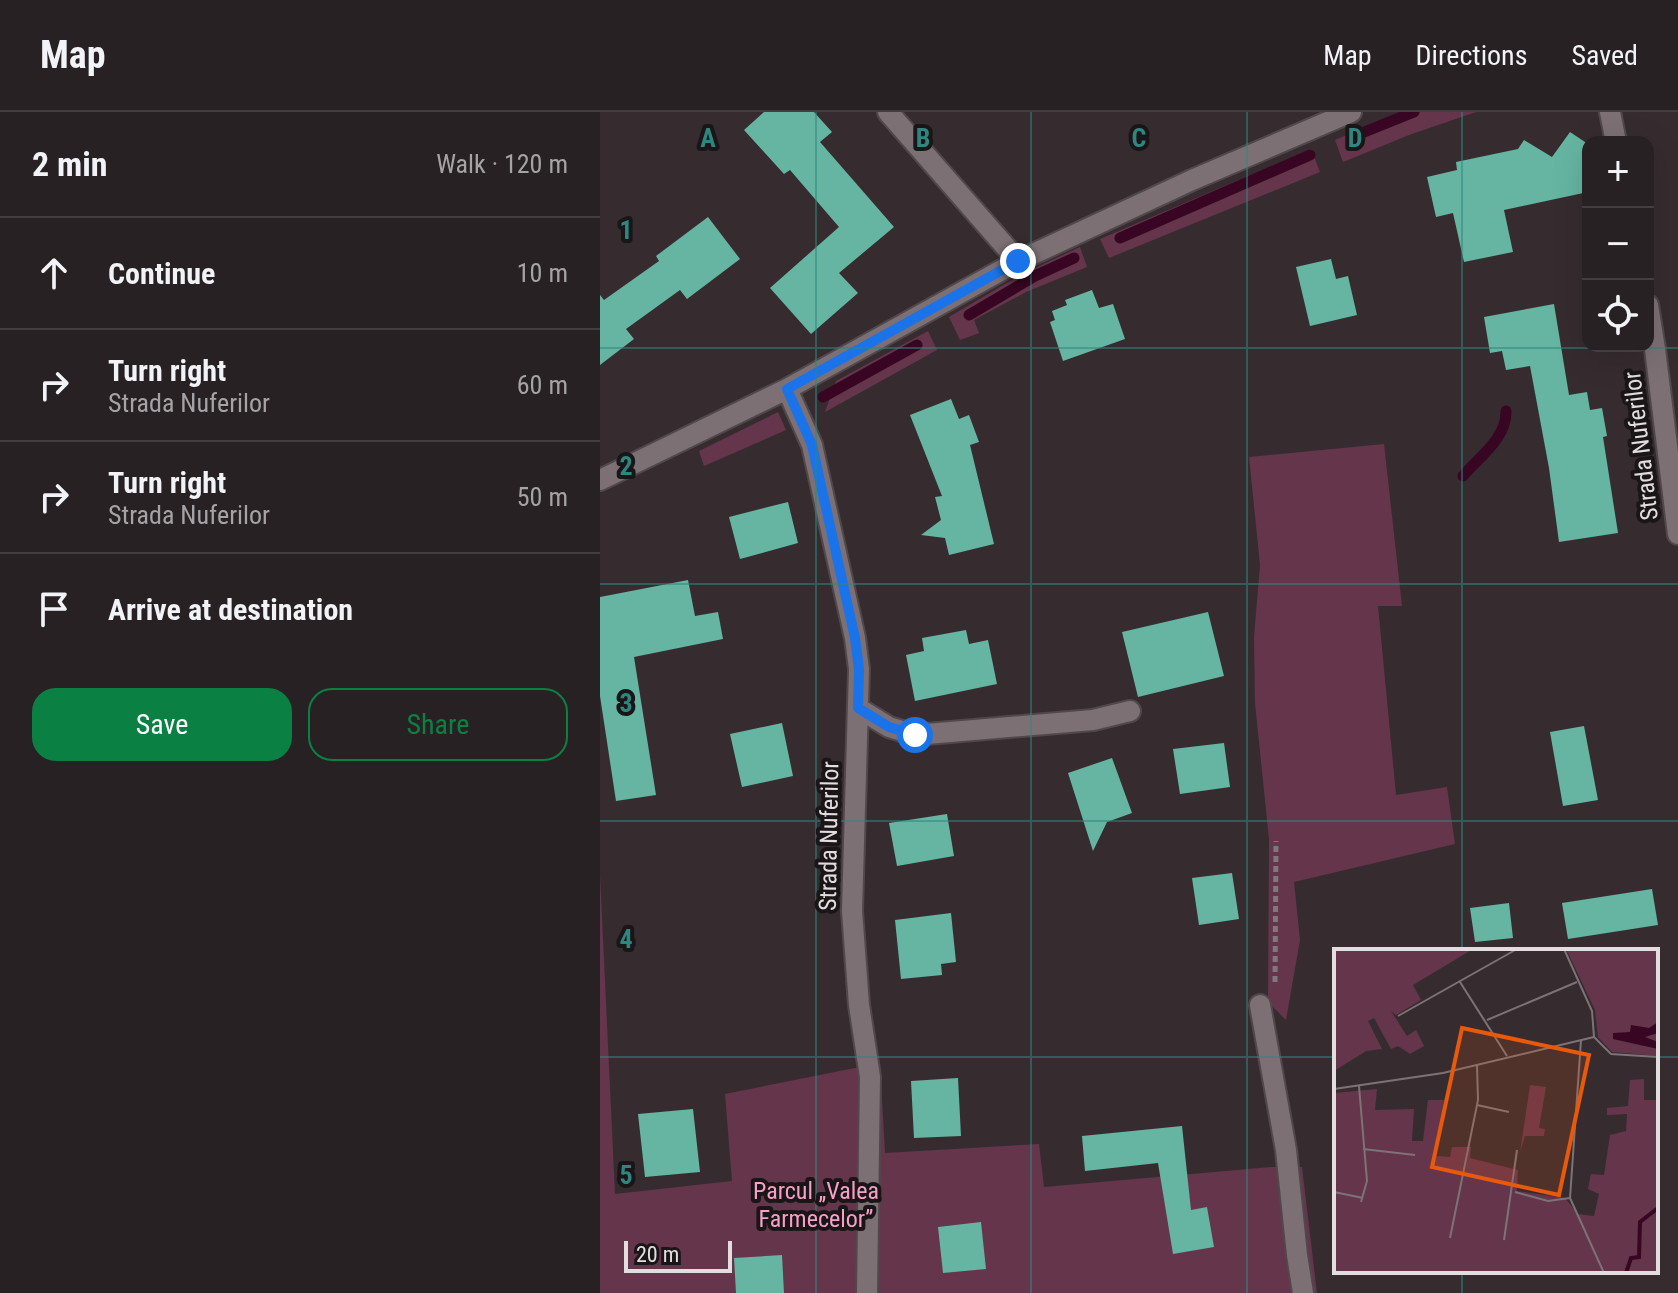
<!DOCTYPE html>
<html lang="en">
<head>
<meta charset="utf-8">
<style>
	:root { --surface:#282124; --page:#342e31; --text:#f1f3f6; --muted:#a5a3a6; --line:#443e41; --accent:#0b8043 }
	body { margin:0; font-family:"Roboto Condensed",sans-serif; background:var(--page); color:var(--text) }
	.controls { position:absolute; right:24px; top:24px; display:grid; overflow:hidden; border-radius:16px; box-shadow:0 8px 32px #0002 }
	.controls button { width:72px; height:72px; display:grid; place-items:center; padding:0; border:0; border-bottom:2px solid var(--line); background:var(--surface); color:var(--text); font:40px sans-serif }
	.scale { position:absolute; left:24px; bottom:20px; width:108px; box-sizing:border-box; padding-left:8px; border:4px solid #e4dde0; border-top:0; font-size:22px; line-height:28px; white-space:nowrap; color:#e4dde0; -webkit-text-stroke:6px #1a1617; paint-order:stroke }
	.stop { position:absolute; width:24px; height:24px; margin:-18px; border:6px solid #1a73e8; border-radius:50%; background:#fff }
	.stop.end { background:#1a73e8; border-color:#fff; box-shadow:0 2px 8px #0008 }
	.list { margin:0; padding:0; list-style:none }
	h2 { display:flex; justify-content:space-between; align-items:center; height:104px; margin:0; padding:0 32px; font-size:34px }
	h2 small { font-size:26px; font-weight:400; color:var(--muted) }
	.list li { display:grid; grid-template-columns:52px 1fr auto; gap:24px; align-items:center; box-sizing:border-box; height:112px; padding:0 32px; border-top:2px solid var(--line) }
	.list b { display:block; font-size:30px; white-space:nowrap }
	.list p { margin:0; font-size:26px; white-space:nowrap; color:var(--muted) }
	.list em { font-size:26px; font-style:normal; color:var(--muted) }
	.actions { display:flex; gap:16px; padding:24px 32px }
	.actions a { flex:1; padding:18px 0; border:2px solid var(--accent); border-radius:24px; text-align:center; font-size:28px; color:var(--accent) }
	.actions .main { background:var(--accent); color:#fff }
	.icon { flex:none; width:44px; height:44px; fill:none; stroke:currentColor; stroke-width:2; stroke-linecap:round; stroke-linejoin:round }
	.map { position:relative; flex:none; width:1078px; height:1181px; overflow:hidden }
	header { display:flex; align-items:center; gap:48px; box-sizing:border-box; height:112px; padding:0 40px; background:var(--surface); border-bottom:2px solid var(--line) }
	header strong { font-size:38px }
	nav { display:flex; gap:44px; margin-inline-start:auto; font-size:28px }
	main { display:flex }
	aside { flex:1; background:var(--surface) }
	.map>svg:first-child { display:block }
</style>
</head>
<body>
<header>
<strong>Map</strong>
<nav><a>Map</a><a>Directions</a><a>Saved</a></nav>
</header>
<main>
<aside>
<h2>2 min<small>Walk · 120 m</small></h2>
<ul class="list">
<li><svg class="icon" aria-label="ahead" viewBox="0 0 24 24"><path d="M12 20V5M6 11l6-6 6 6"/></svg><div><b>Continue</b></div><em>10 m</em></li>
<li><svg class="icon" aria-label="right" viewBox="0 0 24 24"><path d="M7 20v-9h11M14 6l5 5-5 5"/></svg><div><b>Turn right</b><p>Strada Nuferilor</p></div><em>60 m</em></li>
<li><svg class="icon" aria-label="right" viewBox="0 0 24 24"><path d="M7 20v-9h11M14 6l5 5-5 5"/></svg><div><b>Turn right</b><p>Strada Nuferilor</p></div><em>50 m</em></li>
<li><svg class="icon" aria-label="arrive" viewBox="0 0 24 24"><path d="M6 21V4h12l-3 4 3 4H6"/></svg><div><b>Arrive at destination</b></div></li>
</ul>
<div class="actions"><a class="main">Save</a><a>Share</a></div>
</aside>
<div class="map">
<svg width="1078" height="1181" viewBox="0 0 1078 1181">
	<rect width="100%" height="100%" fill="#362c30"/>
	<path fill="#65354b" d="M801,0H876L809,23L743,50L735,28Z
		M711,37L720,60L509,146L500,127Z
		M480,135L487,155L426,180L374,208L379,221L360,228L349,205L424,161Z
		M328,219L337,238L225,300L236,269Z
		M178,300L186,318L104,354L99,339Z
		M784,332L802,494H778L796,683L847,675L855,732L694,770L700,828L686,908L668,890L669,727L655,591L654,525L660,453L649,345Z
		M0,763L15,1082L132,1069L125,982L280,951L285,1041L439,1032L444,1075L671,1055H702L717,1181H0Z"/>
	<g fill="none" stroke-linecap="round" stroke-linejoin="round">
		<path stroke="#380622" stroke-width="11" d="M752,25L814,0
			M520,126L710,43
			M369,203L435,164L474,146
			M223,285L317,233
			M863,364C879,345 907,326 906,299"/>
	</g>
	<path fill="#65b5a2" d="M164,0H214L232,20L220,30L294,115L239,161L258,181L211,222L170,176L239,115L190,58L184,62L144,18Z
		M970,20L988,32V80L904,98L913,140L864,150L853,101L836,105L827,65L857,58L856,50L918,37L924,28L952,45Z
		M108,105L140,147L87,187L80,178L26,217L34,227L0,253V183L4,188L59,149L56,144Z
		M731,147L736,167L748,164L757,203L710,214L696,155Z
		M492,178L499,196L513,192L525,227L463,249L450,210L455,208L452,199L467,193L465,188Z
		M954,192L969,283L987,280L990,298L1002,296L1007,324L1003,325L1018,421L959,430L949,356L930,254L906,258L902,239L890,241L884,205Z
		M351,287L359,307L369,303L379,330L370,333L394,432L349,443L345,426L321,423L341,408L335,385L342,384L310,303Z
		M188,390L198,431L140,447L129,405Z
		M88,468L95,504L118,500L123,527L34,545L56,683L16,689L0,584V485Z
		M608,500L624,564L538,585L522,520Z
		M366,518L369,532L388,528L397,572L315,589L306,543L324,539L322,526Z
		M182,611L193,664L142,675L130,622Z
		M984,614L998,688L963,694L950,620Z
		M624,631L630,675L580,682L573,637Z
		M512,646L532,701L507,710L493,739L468,661Z
		M347,702L354,744L297,754L289,711Z
		M632,761L639,807L599,813L592,766Z
		M1052,777L1058,813L968,827L962,791Z
		M909,791L913,826L875,830L870,796Z
		M351,801L356,850L341,852L342,863L301,867L295,808Z
		M358,966L361,1024L314,1026L311,969Z
		M93,997L100,1060L45,1065L38,1002Z
		M582,1014L591,1098L607,1095L614,1135L573,1142L558,1051L485,1059L482,1024Z
		M381,1110L386,1157L343,1161L338,1115Z
		M182,1143L184,1181H136L134,1146Z"/>
	<g fill="none" stroke-linecap="round" stroke-linejoin="round">
		<g stroke="#51484c" stroke-width="24">
			<path id="minor" d="M288,0L418,149
				M1010,0L1016,30
				M1048,193L1055,237L1078,422
				M187,277L212,333L255,526L259,557L252,799L259,893L270,965L267,1181
				M0,368L187,277L418,149L592,68L751,0
				M258,596L289,615L315,623L493,608L530,599
				M660,893L686,1038L697,1143L703,1181"/>
		</g>
		<path stroke="#81787c" stroke-width="5" stroke-dasharray="6 4" stroke-linecap="butt" d="M675,870L676,729"/>
		<use href="#minor" stroke="#7c7075" stroke-width="20"/>
	</g>
	<g fill="none" stroke-linecap="round" stroke-linejoin="round">
		<path stroke="#1a73e8" stroke-width="10" d="M315,623L289,615L258,596L259,557L255,526L212,333L187,277L418,149"/>
	</g>
	<path fill="none" stroke="#2f857f" stroke-width="2" stroke-opacity="0.55" d="M216,0V1181M431,0V1181M647,0V1181M862,0V839M0,236H1078M0,472H1078M0,709H1078M0,945H736M1056,945H1078M862,1159V1181"/>
	<g text-anchor="middle" dominant-baseline="central" stroke-width="8" stroke-linejoin="round" paint-order="stroke">
		<g font-size="24" fill="#e4dde0" stroke="#1a1617">
			<text transform="translate(1041 334) rotate(-97)">Strada Nuferilor</text>
			<text transform="translate(229 724) rotate(-89)">Strada Nuferilor</text>
		</g>
		<g font-size="24" fill="#f7a0c7" stroke="#1a1617">
			<text x="216" y="1079">Parcul „Valea<tspan x="216" dy="28">Farmecelor”</tspan></text>
		</g>
	</g>
	<g transform="translate(734 837)">
		<rect width="324" height="324" fill="#362c30"/>
		<path d="M0,0H139L79,36L87,51L62,66L57,62L73,87L82,81L90,97L76,105L64,97L57,100L40,69L34,72L48,100L32,102L0,122ZM232,0H324V107L278,103L264,88L261,61ZM310,130V151H324V324H0V144L43,140L41,161L80,160L78,192H89L94,151H110L102,207L116,208L118,198H137L136,209L184,221L183,242L231,249L244,265L260,267L265,245L254,240L257,225L270,226L276,186L292,182L293,165L273,166V159L294,157L296,131ZM196,136L212,138L205,179L211,180L210,187H191L186,203Z" fill="#65354b"/>
		<path d="M324,73V84L311,88L324,93V100L279,90V84L296,83L297,76L315,79Z" fill="#380622"/>
		<path fill="none" stroke="#380622" stroke-width="4" d="M292,324L297,309L305,308L306,273L324,259"/>
		<path fill="none" stroke="#7c7376" stroke-width="2" d="M230,0L258,62L260,88M126,33L173,107M64,67L183,0M153,71L243,33M260,88L277,105L324,108M247,91L236,249L270,324M25,137L33,232L27,253M0,140L109,124L260,88M143,156L175,163M29,200L81,206M0,243L29,249M181,243L214,252L236,249M116,289L144,151L143,116M170,291L183,201"/>
		<path fill="#e8590c" fill-opacity="0.15" stroke="#e8590c" stroke-width="4" d="M128,79L255,106L225,246L98,218Z"/>
		<rect width="324" height="324" fill="none" stroke="#e4dde0" stroke-width="4"/>
	</g>
	<g font-size="26" text-anchor="middle" font-weight="bold" fill="#2f857f" stroke="#1a1617" stroke-width="8" stroke-linejoin="round" paint-order="stroke">
		<text x="108" y="35">A</text>
		<text x="323" y="35">B</text>
		<text x="539" y="35">C</text>
		<text x="755" y="35">D</text>
		<text x="26" y="127">1</text>
		<text x="26" y="363">2</text>
		<text x="26" y="600">3</text>
		<text x="26" y="836">4</text>
		<text x="26" y="1072">5</text>
	</g>
</svg>
<div class="controls">
<button>+</button>
<button>−</button>
<button><svg class="icon" aria-label="locate" viewBox="0 0 24 24"><circle cx="12" cy="12" r="6"/><path d="M12 2v4M12 18v4M2 12h4M18 12h4"/></svg></button>
</div>
<div class="scale">20 m</div>
<div class="stop" style="left:315px;top:623px"></div>
<div class="stop end" style="left:418px;top:149px"></div>
</div>
</main>
</body>
</html>
